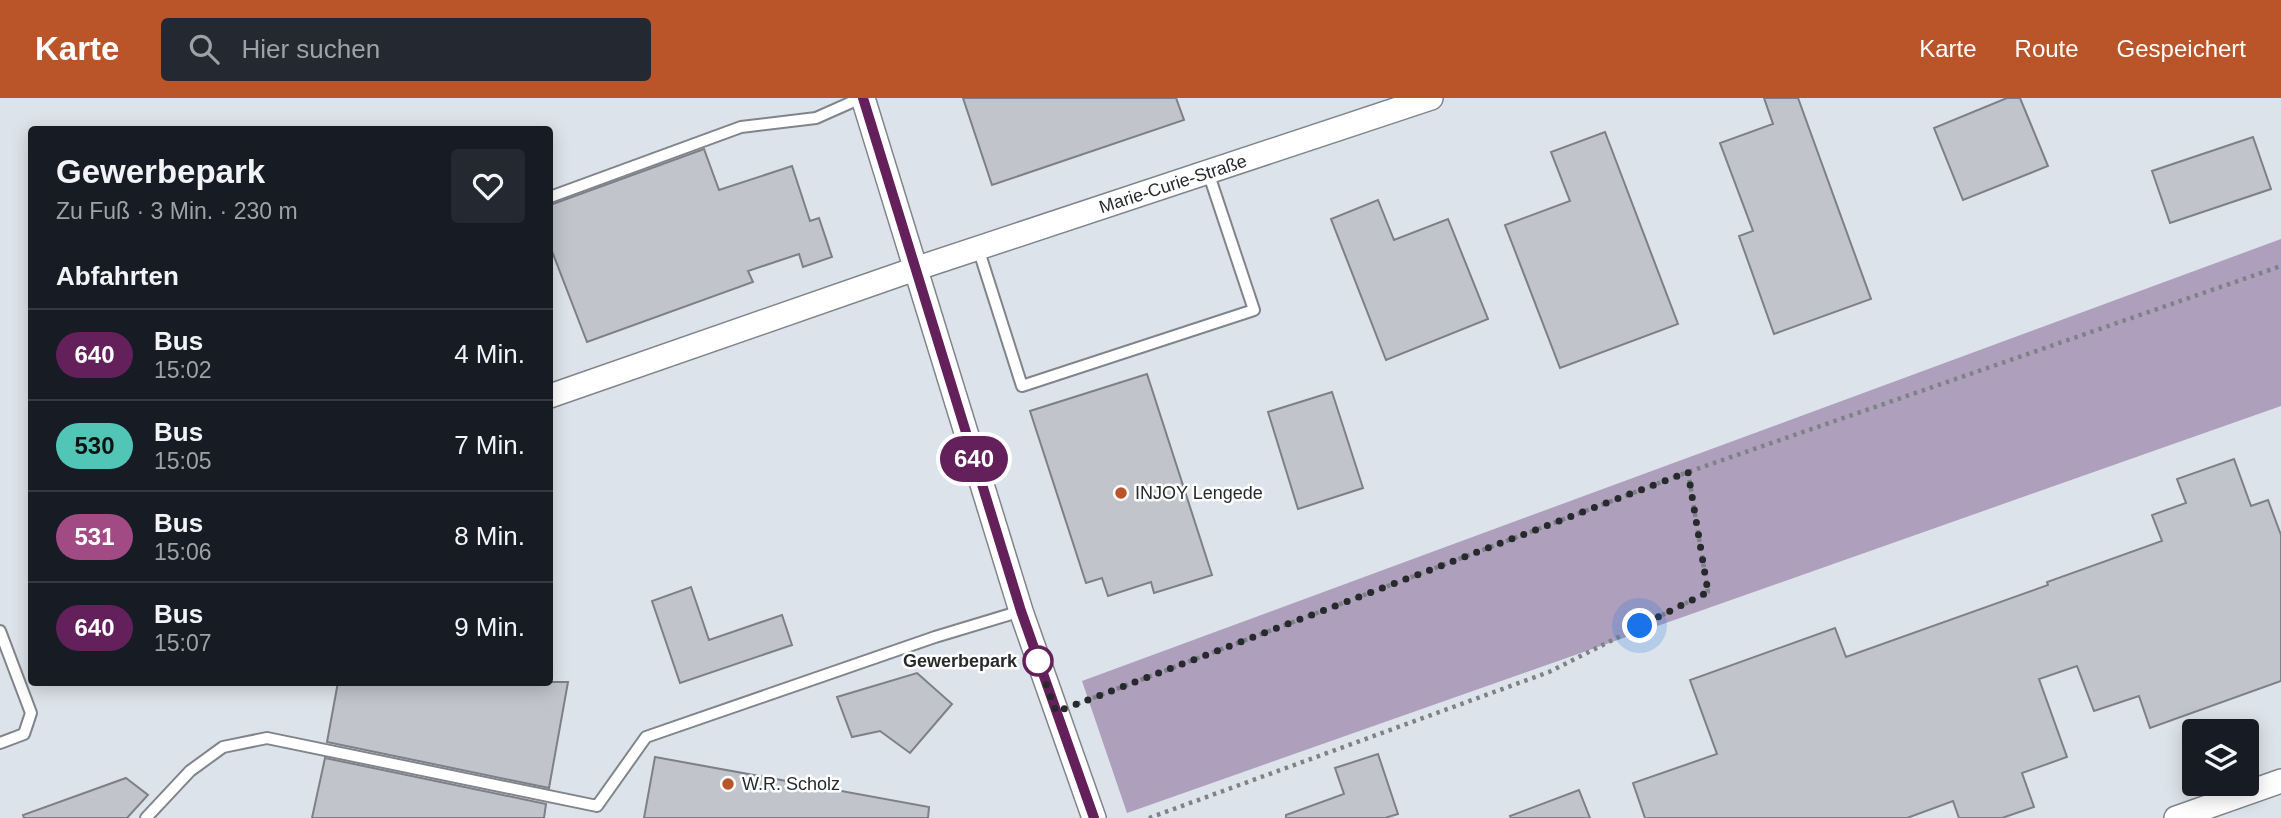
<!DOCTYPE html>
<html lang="de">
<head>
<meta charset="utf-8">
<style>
  body { margin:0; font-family:Arial,sans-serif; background:#242831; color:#f1f3f6; height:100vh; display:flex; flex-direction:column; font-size:26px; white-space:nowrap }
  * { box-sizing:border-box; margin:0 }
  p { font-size:23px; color:#9ea1a6 }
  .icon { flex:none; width:38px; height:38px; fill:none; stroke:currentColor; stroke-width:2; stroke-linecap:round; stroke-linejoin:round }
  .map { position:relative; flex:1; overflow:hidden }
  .panel { position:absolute; left:28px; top:28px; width:525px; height:560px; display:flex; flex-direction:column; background:#171b24; border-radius:7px; box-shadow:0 4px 18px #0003 }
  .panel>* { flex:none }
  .badge { padding:0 14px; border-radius:23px; font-size:24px; line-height:46px }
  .buttons { position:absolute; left:2182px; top:621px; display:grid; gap:14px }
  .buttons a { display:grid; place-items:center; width:77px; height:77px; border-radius:7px; background:#171b24; box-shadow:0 4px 18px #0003; font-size:35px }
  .you { position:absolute; width:35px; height:35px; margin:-18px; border:5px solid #fff; border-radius:50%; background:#1a73e8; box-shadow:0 0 0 10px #1a73e833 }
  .map>.badge { position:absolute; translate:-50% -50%; box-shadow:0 0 0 4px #fff }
  h2 { padding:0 28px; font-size:26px; line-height:63px }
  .round { display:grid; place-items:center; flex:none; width:74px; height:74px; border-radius:7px; background:#242831 }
  .headline { display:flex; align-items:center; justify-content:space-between; height:119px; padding:0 28px }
  h1 { font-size:33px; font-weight:700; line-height:52px }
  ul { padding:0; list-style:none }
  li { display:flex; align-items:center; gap:21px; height:91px; padding:0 28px; border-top:2px solid #363941 }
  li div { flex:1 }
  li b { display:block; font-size:26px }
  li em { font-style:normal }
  li .badge { min-width:77px; font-weight:700; text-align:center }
  header { display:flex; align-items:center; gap:42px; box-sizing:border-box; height:98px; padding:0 35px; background:#ba5429; color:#fff }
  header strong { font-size:33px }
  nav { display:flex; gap:38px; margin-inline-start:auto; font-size:24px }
  .search { width:490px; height:63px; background:#242831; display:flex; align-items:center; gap:18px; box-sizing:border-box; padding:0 24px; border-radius:7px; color:#9ea1a6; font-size:26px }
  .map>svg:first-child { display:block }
  .forest { fill:#ae9fbc }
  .building { fill:#c2c4cc; stroke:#7e7f87; stroke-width:2 }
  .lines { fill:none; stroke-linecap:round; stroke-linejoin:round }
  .service-casing { stroke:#7f858b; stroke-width:14 }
  .minor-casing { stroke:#7f858b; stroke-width:26 }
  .path { stroke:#7d8286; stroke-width:4.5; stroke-dasharray:3.5 5; stroke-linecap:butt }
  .service { stroke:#fff; stroke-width:10 }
  .minor { stroke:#fff; stroke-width:23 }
  .line-casing { stroke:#fff; stroke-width:16 }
  .line { stroke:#64205b; stroke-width:10 }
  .walk { stroke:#272a2c; stroke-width:7; stroke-dasharray:0 12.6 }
  .poi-dot { fill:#ba5429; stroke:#fff; stroke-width:2.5 }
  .stop-dot { fill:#fff; stroke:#64205b; stroke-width:3.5 }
  .labels { text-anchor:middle; stroke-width:5; stroke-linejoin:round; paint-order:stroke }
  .street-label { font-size:18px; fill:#272a2c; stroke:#fff }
  .poi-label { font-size:18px; fill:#272a2c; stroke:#fff; text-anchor:start }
  .stop-label { font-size:18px; font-weight:bold; fill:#272a2c; stroke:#fff; text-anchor:end }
</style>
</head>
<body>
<header>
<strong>Karte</strong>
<div class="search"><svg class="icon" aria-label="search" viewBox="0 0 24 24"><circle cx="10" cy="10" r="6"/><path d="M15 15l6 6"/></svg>Hier suchen</div>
<nav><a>Karte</a><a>Route</a><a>Gespeichert</a></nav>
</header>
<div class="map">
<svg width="2281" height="720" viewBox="0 0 2281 720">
  <rect width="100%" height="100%" fill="#dce3ea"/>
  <path class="forest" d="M2281,141V308L1127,715L1082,583Z"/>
  <path class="building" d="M963,0H1176L1184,22L992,87Z
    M1764,0H1798L1871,201L1774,236L1739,138L1753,133L1720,45L1773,26Z
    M2007,0H2020L2048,68L1963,102L1934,30Z
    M1605,34L1678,226L1560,270L1505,127L1570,103L1551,54Z
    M2253,39L2271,91L2170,125L2152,73Z
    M704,51L719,92L792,68L810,123L819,120L832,159L803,169L799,156L748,173L753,184L587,244L550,148V107Z
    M1378,102L1394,142L1448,121L1488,221L1386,262L1331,121Z
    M1147,276L1212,477L1154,495L1151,484L1108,498L1102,480L1086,485L1030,313Z
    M1332,294L1363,390L1298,411L1268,314Z
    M2234,361L2251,408L2268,402L2281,437V583L2150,630L2139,598L2094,613L2077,568L2039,581L2067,659L2022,675L2034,709L2002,720H1959L1953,703L1907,720H1645L1633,685L1717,656L1690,582L1835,530L1846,559L2048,487L2047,484L2162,443L2152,417L2186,405L2177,381Z
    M691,489L709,542L782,517L792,547L680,585L652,503Z
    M917,575L952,606L910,655L880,633L852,639L837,599Z
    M338,584H568L549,690L327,644Z
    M1378,656L1398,716L1385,720H1286V717L1344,696L1335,670Z
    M655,659L929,709L928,720H644Z
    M325,660L546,706L544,720H312Z
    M126,680L148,697L127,720H24L23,717Z
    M1579,692L1590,720H1511L1510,718Z"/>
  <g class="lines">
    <g class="service-casing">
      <path id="service" d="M550,99L741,29L816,20L861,0
        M978,150L1022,288L1254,212L1208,74
        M0,533L31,615L24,636L0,645
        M146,720L190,673L223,649L267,640L597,708L646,639L935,539L1021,513"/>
    </g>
    <g class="minor-casing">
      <path id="minor" d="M863,0L1021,513L1094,720
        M550,298L915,171L1431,0
        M2176,720L2281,683"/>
    </g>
    <path class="path" d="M1077,606L1688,374L2281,168
      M1149,720L1549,574L1708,494L1688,374"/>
    <use href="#service" class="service"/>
    <use href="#minor" class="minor"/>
  </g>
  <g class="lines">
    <g class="line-casing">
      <path id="line" d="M863,0L1021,513L1094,720"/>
    </g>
    <use href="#line" class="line"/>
    <path class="walk" d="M1038,563L1056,614L1688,374L1708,494L1640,528"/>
  </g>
  <g class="poi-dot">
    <circle cx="1121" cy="395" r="7"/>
    <circle cx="728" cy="686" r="7"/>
  </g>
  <circle class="stop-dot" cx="1038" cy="563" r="14"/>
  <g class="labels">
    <g class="street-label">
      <text transform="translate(1173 86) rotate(-18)" y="6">Marie-Curie-Straße</text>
    </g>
    <g class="poi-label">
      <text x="1135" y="401">INJOY Lengede</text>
      <text x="742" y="692">W.R. Scholz</text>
    </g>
    <g class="stop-label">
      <text x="1017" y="569">Gewerbepark</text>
    </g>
  </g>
</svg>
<div class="buttons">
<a><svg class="icon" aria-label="layers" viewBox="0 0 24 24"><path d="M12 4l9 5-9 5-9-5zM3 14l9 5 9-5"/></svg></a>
</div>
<div class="you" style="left:1640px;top:528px"></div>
<b class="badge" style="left:974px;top:361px;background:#64205b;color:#fff">640</b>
<section class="panel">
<div class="headline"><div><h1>Gewerbepark</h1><p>Zu Fuß · 3 Min. · 230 m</p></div><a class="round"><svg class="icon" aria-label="heart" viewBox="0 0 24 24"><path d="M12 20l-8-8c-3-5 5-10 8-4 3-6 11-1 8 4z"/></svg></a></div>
<h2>Abfahrten</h2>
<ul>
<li><span class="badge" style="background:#64205b;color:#fff">640</span><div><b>Bus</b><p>15:02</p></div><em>4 Min.</em></li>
<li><span class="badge" style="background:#52c6b6;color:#111">530</span><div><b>Bus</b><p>15:05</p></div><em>7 Min.</em></li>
<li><span class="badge" style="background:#a24a84;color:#fff">531</span><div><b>Bus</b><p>15:06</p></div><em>8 Min.</em></li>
<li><span class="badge" style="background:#64205b;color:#fff">640</span><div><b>Bus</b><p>15:07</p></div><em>9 Min.</em></li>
</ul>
</section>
</div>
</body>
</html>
